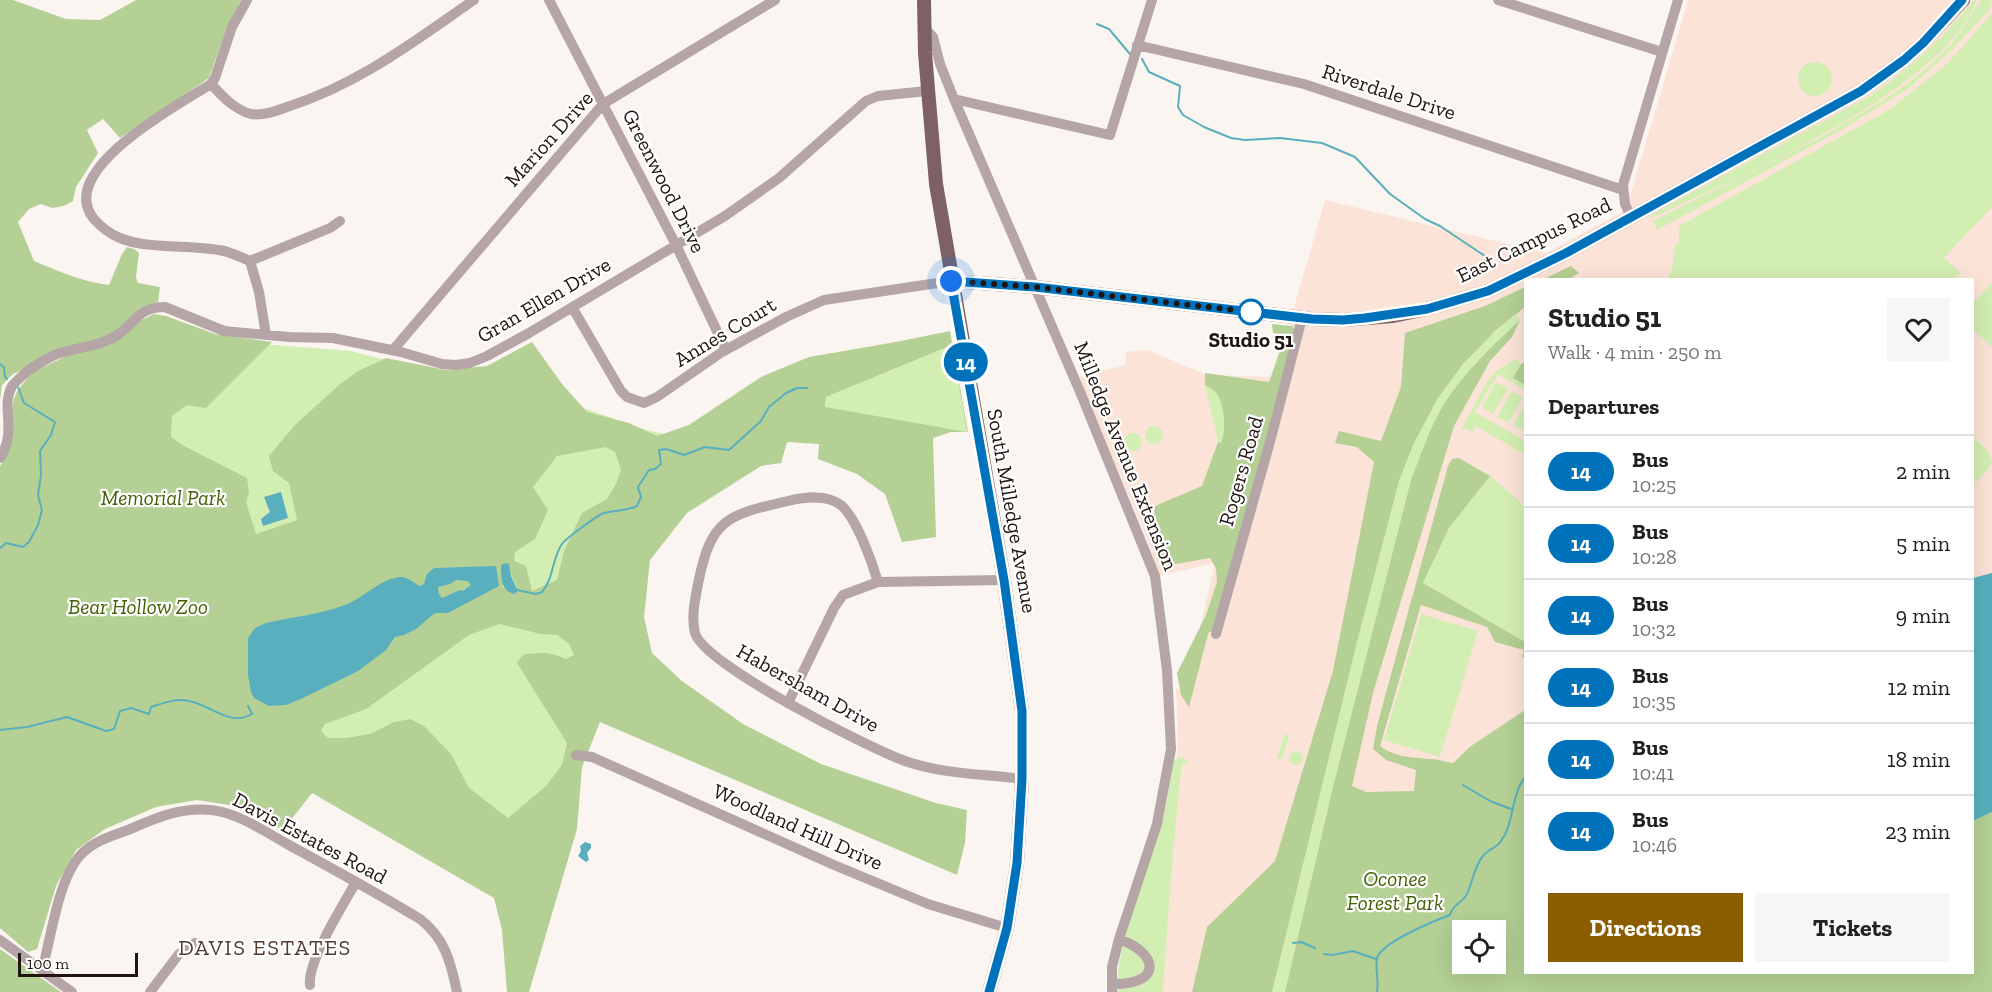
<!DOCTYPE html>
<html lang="en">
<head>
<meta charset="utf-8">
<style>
  body { margin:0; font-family:"Zilla Slab",serif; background:#f6f6f6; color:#202124; height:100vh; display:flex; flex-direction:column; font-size:22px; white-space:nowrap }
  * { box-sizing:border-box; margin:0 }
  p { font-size:20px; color:#757577 }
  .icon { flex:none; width:33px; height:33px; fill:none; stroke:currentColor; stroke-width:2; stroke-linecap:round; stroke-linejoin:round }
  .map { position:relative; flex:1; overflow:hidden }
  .details { position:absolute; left:1524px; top:278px; width:450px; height:696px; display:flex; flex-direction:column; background:#fff; border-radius:0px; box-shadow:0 6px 24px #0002 }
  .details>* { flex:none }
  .badge { padding:0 12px; border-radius:20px; font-size:21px; line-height:39px }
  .buttons { position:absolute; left:1452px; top:920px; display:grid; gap:12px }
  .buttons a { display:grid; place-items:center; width:54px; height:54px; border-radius:0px; background:#fff; box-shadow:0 6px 24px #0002; font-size:30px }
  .scale { position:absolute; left:18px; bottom:15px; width:120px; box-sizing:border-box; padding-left:6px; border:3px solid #201510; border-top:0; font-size:16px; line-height:21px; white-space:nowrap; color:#201510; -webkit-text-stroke:4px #fff; paint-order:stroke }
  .you { position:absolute; width:30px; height:30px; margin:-15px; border:4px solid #fff; border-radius:50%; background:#1a73e8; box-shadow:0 0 0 9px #1a73e833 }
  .map>.badge { position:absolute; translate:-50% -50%; box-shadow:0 0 0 3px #fff }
  h2 { padding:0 24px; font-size:22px; line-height:54px }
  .round { display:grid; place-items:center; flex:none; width:63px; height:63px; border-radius:0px; background:#f6f6f6 }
  .head { display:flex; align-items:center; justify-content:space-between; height:102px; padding:0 24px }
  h1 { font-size:28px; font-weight:700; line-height:45px }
  .cta { display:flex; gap:12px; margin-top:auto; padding:12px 24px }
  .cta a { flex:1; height:69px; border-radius:0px; background:#895d00; color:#fff; font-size:24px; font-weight:700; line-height:69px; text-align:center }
  .cta a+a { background:#f6f6f6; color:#202124 }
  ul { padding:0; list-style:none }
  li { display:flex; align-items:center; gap:18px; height:72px; padding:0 24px; border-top:2px solid #e0e0e0 }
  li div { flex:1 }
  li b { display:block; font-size:22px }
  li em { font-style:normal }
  li .badge { min-width:66px; font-weight:700; text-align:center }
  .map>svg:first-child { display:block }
  .built { fill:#fbe4d7; fill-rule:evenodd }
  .green { fill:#d3eeb3 }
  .forest { fill:#b4d094; fill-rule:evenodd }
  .water { fill:#59afbe; fill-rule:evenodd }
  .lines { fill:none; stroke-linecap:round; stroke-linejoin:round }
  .stream { stroke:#59afbe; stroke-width:2 }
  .minor { stroke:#b5a5a6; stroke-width:10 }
  .major { stroke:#7d6164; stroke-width:14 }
  .line-casing { stroke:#fff; stroke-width:14 }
  .line { stroke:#0072bc; stroke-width:9 }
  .walk { stroke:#201510; stroke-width:6; stroke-dasharray:0 10.8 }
  .stop-dot { fill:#fff; stroke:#0072bc; stroke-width:3 }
  .labels { text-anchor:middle; stroke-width:4.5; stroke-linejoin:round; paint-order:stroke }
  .street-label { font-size:21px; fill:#201510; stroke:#fff }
  .stop-label { font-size:21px; font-weight:bold; fill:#201510; stroke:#fff }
  .park-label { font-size:21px; font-style:italic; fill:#416004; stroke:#fff }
  .neighbourhood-label { font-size:22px; letter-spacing:1.5px; fill:#553c2e; stroke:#fff }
</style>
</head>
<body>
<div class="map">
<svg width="1992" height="992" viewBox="0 0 1992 992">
  <rect width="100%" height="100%" fill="#fbf5f1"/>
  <path class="built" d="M1688,0H1992V992H1163L1174,794L1178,743L1176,689H1186L1215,563L1159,576L1148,541L1079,377L1126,365V352L1148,350L1207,375L1274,377L1290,330L1294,307L1325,200L1546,253L1626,210ZM1526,279H1972V972H1526ZM1462,930H1496V963H1462Z"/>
  <path class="green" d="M1977,0C1942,92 1738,177 1650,219L1651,215L1870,96C1909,69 1944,38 1973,1Z
    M1981,0H1992L1990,9L1952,50L1909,88L1843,129L1657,230L1653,221L1827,134L1899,90L1927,68L1954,41Z
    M1992,13V207L1944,258L1962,274L1951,279H1667L1672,269L1675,245L1679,242V226L1889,110L1948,63Z
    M1798 79a17 17 0 1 1 34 0a17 17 0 1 1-34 0Z
    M1992,283V347L1973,330L1972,304Z
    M1516,315L1520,320L1474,365L1429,435L1411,480L1333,787L1285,992H1272L1356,646L1399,481L1414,443L1438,398L1463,364L1496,330Z
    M210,335L240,342L351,351L433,372L563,401L615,419L609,427L629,425L663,434L586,745L549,922L0,470L9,450L14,427Z
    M952,345L967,432L825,408L826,397Z
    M1516,359L1521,364L1513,378L1525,385V390L1498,374L1475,412L1525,441V455L1476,426L1473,432L1466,429L1461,430L1486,383L1495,372Z
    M1496,382L1508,389L1493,414L1482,407Z
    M1205,385C1209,387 1215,390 1217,394C1225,407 1227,430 1221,443L1218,442Z
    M1512,391L1523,398L1508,423L1497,416Z
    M1525,404L1526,430L1525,432L1513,425Z
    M1145 435a9 9 0 1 1 18 0a9 9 0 1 1-18 0Z
    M1124 442a9 9 0 1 1 18 0a9 9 0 1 1-18 0Z
    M1973,437C1981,444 1992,452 1992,464L1978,480L1973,483Z
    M1490,476L1516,498L1526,510L1525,642L1423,583L1449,528Z
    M1421,614L1478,631L1440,757L1384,740Z
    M1285,733L1289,737L1282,759L1277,758Z
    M1289 758a7 7 0 1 1 14 0a7 7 0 1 1-14 0Z
    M1183,757L1188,763L1182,764C1173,840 1168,916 1163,992H1116C1119,932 1146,877 1163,819C1168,800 1170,780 1173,761L1177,758Z"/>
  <path class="forest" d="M0,0H13L66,19L100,20L136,0H241L227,27L209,78L120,138L103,119L87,130L98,153L76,187L73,201L64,206L52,208L41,204L29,209L18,222L34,261C58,271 83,282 109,285L122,254L127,247L134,249L139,253L136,277L138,283L160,287L158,302L148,305L116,332L13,374L2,385L0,400Z
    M1571,266L1579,273L1569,279H1544Z
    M1525,287V307L1496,330L1463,364L1438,398L1414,443L1399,481L1356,646L1272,992H1192L1207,927L1275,861L1333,671L1374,462L1357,447L1335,443L1339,431L1381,441L1401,387L1405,333L1485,306Z
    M154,314L166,316L215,334L272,342L206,408L187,405L172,416L171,437L184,446L247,478L249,492L246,502L256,534L297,520L289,483L273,471L269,456L295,425L339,385L358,371L386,358L446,370L487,366L532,342L562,384L587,412L629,423L657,436L689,425L761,377L809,357L896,342L950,331L968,432H951L933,438L936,537L902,542L885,494L857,474L818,459L819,444L787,442L781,463L761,466L687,513L650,560L644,617L652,653L682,681L743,724L821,764L936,803L967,810L965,843L957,875L600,722L582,767L577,829L529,992H507L502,930L494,898L312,793L283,830L235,806L197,800L156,807L105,829L76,850L56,886L37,949L28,952L0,928V466C22,435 7,429 14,399C17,388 26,380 33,372ZM952,345L967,432L825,407L826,397ZM606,447L615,452L621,470L616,484L607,499L582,513L564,551L557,580L532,591L526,566L514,561L515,552L535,539L548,510L533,487L557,456ZM506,563L517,587L503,588L501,566ZM499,624L541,634L557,635L569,644L574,655L566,659C551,652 539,652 523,655L517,663L567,743L562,765L546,786L508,818L469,788L451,754L424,726L410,719L394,722L370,734L346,738H328L321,731L325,724L366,709L469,635Z
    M1520,320L1512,337L1490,361L1454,426L1373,693L1352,786L1366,792L1414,791L1416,770L1386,760L1373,749L1377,726L1448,466L1452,459L1459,458L1490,476L1449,528L1423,583L1525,642V658L1522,657L1524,650L1495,642L1487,627L1421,605L1380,746C1397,758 1410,757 1430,759C1438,759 1445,762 1453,763L1471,746L1525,710L1526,972H1972L1973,821L1992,812V992H1285L1333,787L1411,480C1422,452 1432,420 1450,395C1470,367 1495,343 1520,320ZM1462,930H1496V963H1462Z
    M1272,324L1292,326L1295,330L1214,631L1209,632L1207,638L1189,707L1181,695L1177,673L1206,615L1217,582L1216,568L1210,558L1164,566L1152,534L1155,506L1202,486L1218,442L1221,443C1226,431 1225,406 1217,394C1215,390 1208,387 1205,385V373L1269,382L1285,336L1273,333Z
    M1525,362V385L1513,378L1521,364Z
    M0,949L61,992H0Z"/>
  <path class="water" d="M281,492L288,518L263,526L261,519L270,512L264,497Z
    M506,563L509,564L511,576L518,591L514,594C501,591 501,578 501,565Z
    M496,566L499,586L448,613H435L416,629L404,635L395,637L386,650L358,671L303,698L286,705L269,706L254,698L251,692L248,675V638L255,628L266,623C291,617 318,615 342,606C364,599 376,581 399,577C408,576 412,582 420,586L424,584L427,574L434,568ZM456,580L468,581L471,585L463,591L460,590L442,598L439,594L438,587L450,584Z
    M1992,573V812L1973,821V578Z
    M585,842L591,844V848L587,853L589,860L586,862L578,856L581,851L580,846Z"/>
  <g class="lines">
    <path class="stream" d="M1097,24L1109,29L1130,54
      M1142,59L1149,72L1180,86L1178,107L1183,115L1204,127L1231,138L1245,140L1280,138L1322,143L1355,157L1390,194L1425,219L1440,226L1485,256
      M0,364L4,367L5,377L7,379
      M0,548L6,543L23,547L29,542L38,525L42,510L38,495L41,475L40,451L51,435L55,422L24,403L18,387
      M517,590L536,594L542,592C554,578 552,558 562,544C566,538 598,515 604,513C616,510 626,511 637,506L641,497L638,487L649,470L655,469L661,464L659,450L666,449L684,455L705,447L729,450L761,421L769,407L786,393L797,388H807
      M0,730L27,727L67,717L106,731L114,729L120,711L131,708L149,714L151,707C164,703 176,698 189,701C211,705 229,727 252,714L248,706
      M1463,785L1490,801L1511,809
      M1293,943L1301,942L1315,948
      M1324,954L1332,955L1353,951L1376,959
      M1377,992C1379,981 1375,968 1377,958C1382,942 1434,921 1450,915C1452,905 1462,903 1467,894C1473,881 1474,867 1483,856C1488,849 1497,848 1501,841C1515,822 1510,795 1526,776"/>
    <path class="minor" d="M247,0L232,27L215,78L211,84C179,104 54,171 94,219C101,227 110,234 120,238C149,250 192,244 224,251C233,253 242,258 250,261L259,292L266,335
      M549,0L676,245L726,350
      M1498,0L1662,52
      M924,27L933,37L940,64L954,99L1081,394L1155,576L1167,670L1171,749L1157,824L1119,939L1112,967V992
      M1137,45L1304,84L1623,190
      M211,84C222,96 235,110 251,114C263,116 276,111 287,107C359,84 413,42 474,0
      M954,99L1110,135L1152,0
      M1631,217L1625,204L1623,185L1678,0
      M250,261L330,228L340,221
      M572,307L621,391L627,397L644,403L657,397L722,352L786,317L824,300L951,281
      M393,350L603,104L775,0
      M0,458C18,429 0,409 12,386C17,380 23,375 29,370C38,364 47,358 57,354C78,347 100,347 119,334C136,321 140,307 165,307L224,331L289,337L333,338L401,352L442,364L456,365L470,363L487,356L529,333L725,216L779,178L866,101L878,96L927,91
      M878,582C872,562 857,519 841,505C826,494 805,497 788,501C726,515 711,519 698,584C695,600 691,617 695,633C704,665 869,748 905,761C942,774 983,774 1022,779
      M1216,634L1271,438L1302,318
      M788,703L834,608L843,595L878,582L1004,580
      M576,755L592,757L834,865L928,904L1007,928
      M0,940L72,992
      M42,970C51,938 57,889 75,862C87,843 109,837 128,830C156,818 180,807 211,810C239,813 265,832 289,845C333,869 377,893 420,919C445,938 451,963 457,992
      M1112,984C1162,985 1160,954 1119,939
      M310,985C307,962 343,905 356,882
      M150,992L179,954L195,943"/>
    <path class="major" d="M924,0L925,53L936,184L1004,580L1022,711V779L1017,863L1007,928L989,992
      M951,281L1035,287L1312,319L1343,320L1393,316L1427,309L1488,291L1566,253L1861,91L1904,60L1923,43L1963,0"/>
  </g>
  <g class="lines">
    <g class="line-casing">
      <path id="line" d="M989,992L1007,928L1017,863L1022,779V711L1004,580L951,281L1035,287L1312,319L1343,320L1365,318L1427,309L1488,291L1566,253L1861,91L1904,60L1923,43L1962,0"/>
    </g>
    <use href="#line" class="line"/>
    <path class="walk" d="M951,281L1035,287L1251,312"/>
  </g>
  <circle class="stop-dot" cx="1251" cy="312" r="12"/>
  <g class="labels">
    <g class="street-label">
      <text transform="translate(1389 92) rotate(18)" y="7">Riverdale Drive</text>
      <text transform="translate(549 139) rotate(-48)" y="7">Marion Drive</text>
      <text transform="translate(664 181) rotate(63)" y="7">Greenwood Drive</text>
      <text transform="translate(1534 240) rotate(-26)" y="7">East Campus Road</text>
      <text transform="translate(544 300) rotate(-30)" y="7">Gran Ellen Drive</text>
      <text transform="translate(725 332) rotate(-31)" y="7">Annes Court</text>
      <text transform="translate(1126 456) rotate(68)" y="7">Milledge Avenue Extension</text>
      <text transform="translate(1241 471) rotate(-74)" y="7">Rogers Road</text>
      <text transform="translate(1012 511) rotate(80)" y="7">South Milledge Avenue</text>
      <text transform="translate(808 688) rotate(29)" y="7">Habersham Drive</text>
      <text transform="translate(798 827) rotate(24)" y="7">Woodland Hill Drive</text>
      <text transform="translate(310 838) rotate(28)" y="7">Davis Estates Road</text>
    </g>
    <g class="stop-label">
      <text x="1251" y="347">Studio 51</text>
    </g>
    <g class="park-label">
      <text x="163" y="505">Memorial Park</text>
      <text x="138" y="614">Bear Hollow Zoo</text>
      <text x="1395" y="886">Oconee<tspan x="1395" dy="24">Forest Park</tspan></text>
    </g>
    <g class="neighbourhood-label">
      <text x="265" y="955">DAVIS ESTATES</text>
    </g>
  </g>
</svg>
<div class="buttons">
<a><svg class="icon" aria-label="locate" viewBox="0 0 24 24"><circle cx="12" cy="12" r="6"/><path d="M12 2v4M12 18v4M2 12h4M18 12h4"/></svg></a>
</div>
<div class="scale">100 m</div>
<div class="you" style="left:951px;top:281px"></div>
<b class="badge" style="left:966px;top:362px;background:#0072bc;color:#fff">14</b>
<section class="details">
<div class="head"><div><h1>Studio 51</h1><p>Walk · 4 min · 250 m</p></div><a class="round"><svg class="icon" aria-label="heart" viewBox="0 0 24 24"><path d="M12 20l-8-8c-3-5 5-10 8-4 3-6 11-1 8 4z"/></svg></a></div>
<h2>Departures</h2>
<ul>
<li><span class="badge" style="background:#0072bc;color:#fff">14</span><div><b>Bus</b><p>10:25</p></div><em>2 min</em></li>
<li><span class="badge" style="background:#0072bc;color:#fff">14</span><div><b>Bus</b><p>10:28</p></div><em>5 min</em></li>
<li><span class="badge" style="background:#0072bc;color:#fff">14</span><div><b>Bus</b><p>10:32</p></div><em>9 min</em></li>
<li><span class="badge" style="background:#0072bc;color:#fff">14</span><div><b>Bus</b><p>10:35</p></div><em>12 min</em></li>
<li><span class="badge" style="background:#0072bc;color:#fff">14</span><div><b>Bus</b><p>10:41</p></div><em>18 min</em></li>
<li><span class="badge" style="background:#0072bc;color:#fff">14</span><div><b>Bus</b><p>10:46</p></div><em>23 min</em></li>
</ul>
<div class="cta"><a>Directions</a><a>Tickets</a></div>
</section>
</div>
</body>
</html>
